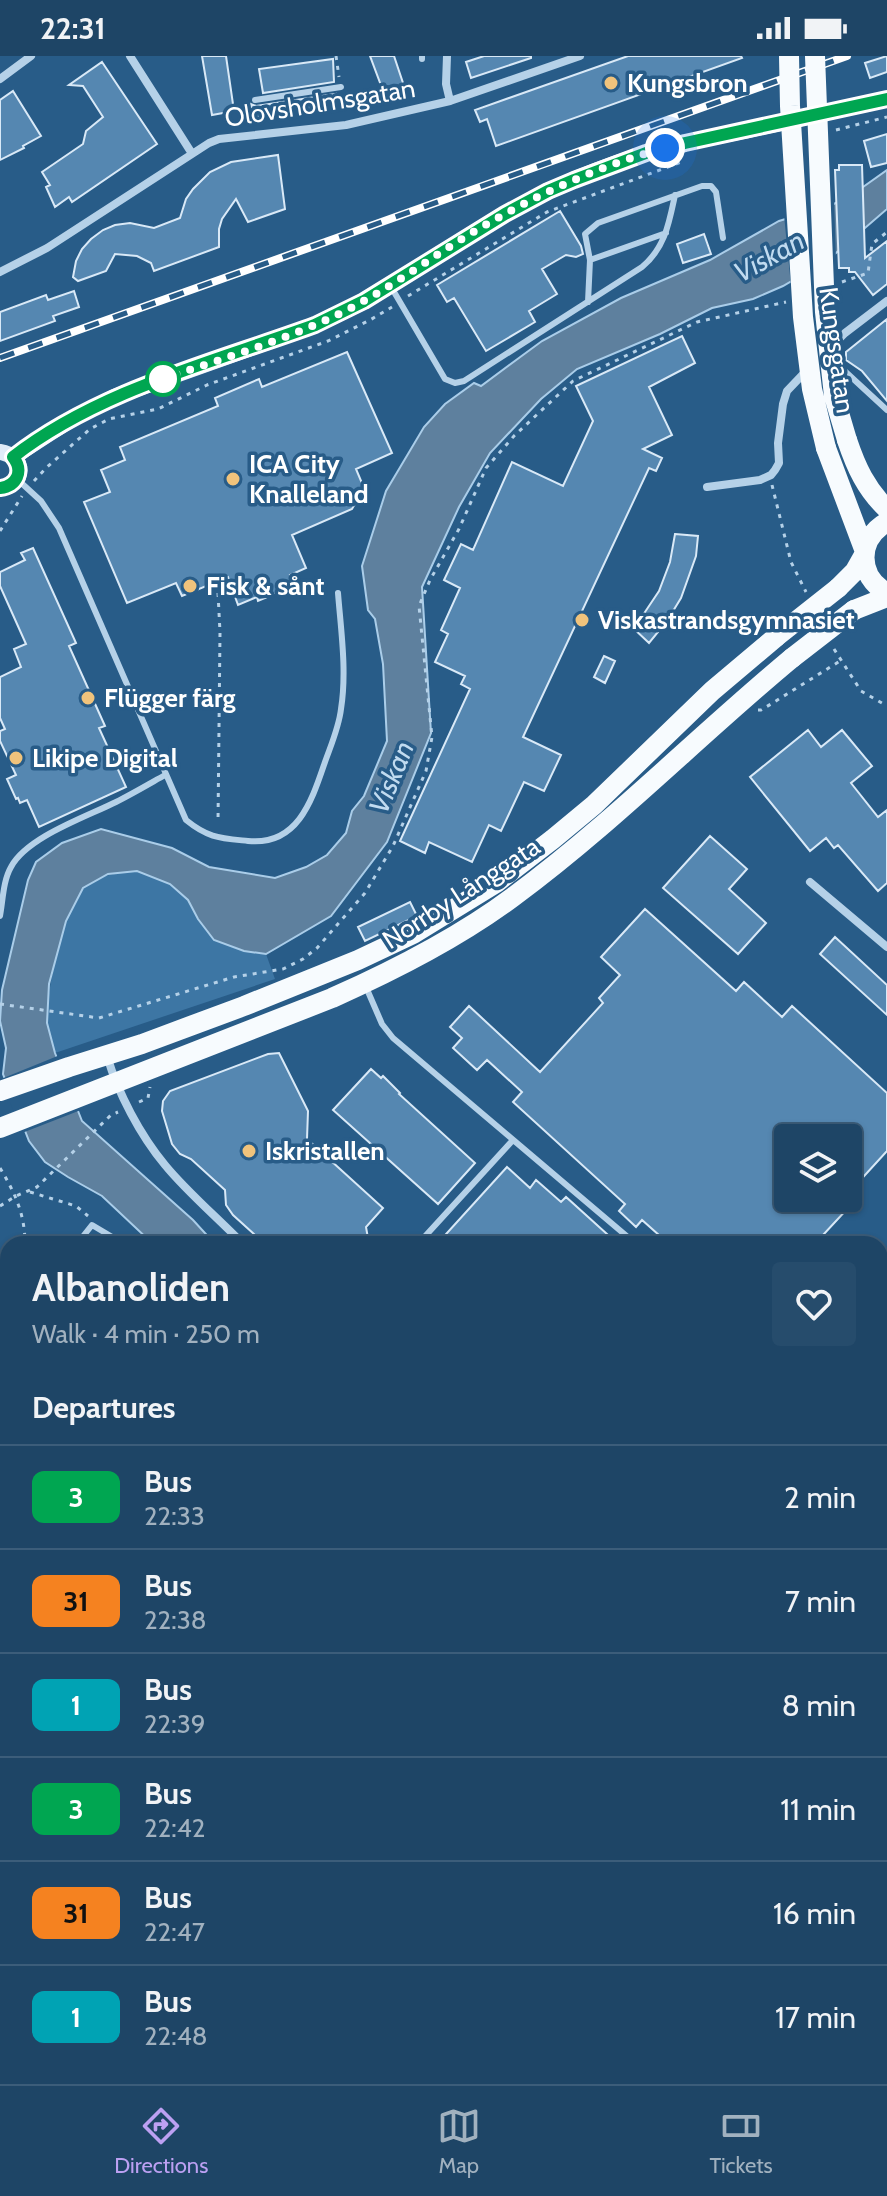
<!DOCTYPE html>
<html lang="en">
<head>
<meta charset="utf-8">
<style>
  body { margin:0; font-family:Cabin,sans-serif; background:#264c6c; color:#f1f3f6; height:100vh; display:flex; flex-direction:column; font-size:30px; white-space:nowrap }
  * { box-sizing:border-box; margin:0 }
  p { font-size:26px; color:#a1b1bf }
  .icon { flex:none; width:44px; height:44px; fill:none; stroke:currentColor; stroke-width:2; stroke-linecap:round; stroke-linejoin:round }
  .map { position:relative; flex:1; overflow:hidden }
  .panel { position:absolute; left:0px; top:1180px; width:888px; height:848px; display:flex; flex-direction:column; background:#1e4566; border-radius:24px 24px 0 0; box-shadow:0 2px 6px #0004,0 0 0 2px #3c5d7a }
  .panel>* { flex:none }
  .badge { padding:0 16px; border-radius:12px; font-size:28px; line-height:52px }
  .fabs { position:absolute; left:774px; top:1068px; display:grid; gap:16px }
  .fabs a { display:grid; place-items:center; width:88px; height:88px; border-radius:8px; background:#1e4566; box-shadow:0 2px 6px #0004,0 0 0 2px #3c5d7a; font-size:40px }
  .you { position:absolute; width:40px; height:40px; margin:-20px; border:6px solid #fff; border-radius:50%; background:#1a73e8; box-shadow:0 0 0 12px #1a73e833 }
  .map>.badge { position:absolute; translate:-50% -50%; box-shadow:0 0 0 4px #fff }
  h2 { padding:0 32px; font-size:30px; line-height:72px }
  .round { display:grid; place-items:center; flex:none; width:84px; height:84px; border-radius:8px; background:#264c6c }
  .overview { display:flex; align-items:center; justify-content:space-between; height:136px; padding:0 32px }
  h1 { font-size:38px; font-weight:700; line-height:60px }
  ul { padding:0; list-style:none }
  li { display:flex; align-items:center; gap:24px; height:104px; padding:0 32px; border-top:2px solid #3c5d7a }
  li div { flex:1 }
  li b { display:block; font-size:30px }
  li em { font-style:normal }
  li .badge { min-width:88px; font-weight:700; text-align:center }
  .status { display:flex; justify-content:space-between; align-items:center; height:56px; padding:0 40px; background:#1e4566; direction:ltr }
  .status svg { height:22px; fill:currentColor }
  .menu { display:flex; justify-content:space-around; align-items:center; height:112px; border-top:2px solid #3c5d7a; background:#1e4566; font-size:22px; color:#a1b1bf }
  .menu a { display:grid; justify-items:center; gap:4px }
  .menu .current { color:#bca0f2 }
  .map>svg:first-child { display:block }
  .green { fill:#3d76a4 }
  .water { fill:#5e809e; stroke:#aacde9; stroke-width:2 }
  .pier { fill:#285c88 }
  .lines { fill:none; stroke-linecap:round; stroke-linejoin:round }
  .river { stroke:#5e809e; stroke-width:28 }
  .building { fill:#5587b1; stroke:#d9e9f7; stroke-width:2; fill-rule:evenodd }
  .path { stroke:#b5d1e8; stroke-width:3; stroke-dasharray:4 6; stroke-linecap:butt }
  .lane { stroke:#b5d1e8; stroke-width:6 }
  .street { stroke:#b5d1e8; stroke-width:8 }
  .secondary { stroke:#dfecf8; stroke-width:16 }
  .primary { stroke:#f7fbfe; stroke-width:20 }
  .rail-casing { stroke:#fff; stroke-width:8 }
  .rail { stroke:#285c88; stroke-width:5; stroke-dasharray:15; stroke-linecap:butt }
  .primary-bridge { stroke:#f7fbfe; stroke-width:20 }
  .line-casing { stroke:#fff; stroke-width:18 }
  .line { stroke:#00a651; stroke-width:12 }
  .walk { stroke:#fff; stroke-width:8; stroke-dasharray:0 14.4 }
  .poi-dot { fill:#f0c37c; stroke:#285c88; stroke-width:3 }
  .stop-dot { fill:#fff; stroke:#00a651; stroke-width:4 }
  .labels { text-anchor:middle; stroke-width:7; stroke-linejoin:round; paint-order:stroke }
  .poi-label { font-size:26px; font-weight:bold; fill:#fff; stroke:#285c88; text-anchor:start }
  .street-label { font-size:26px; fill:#fff; stroke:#285c88 }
  .water-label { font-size:28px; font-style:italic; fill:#c1dbf0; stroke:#285c88 }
</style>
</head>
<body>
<div class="status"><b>22:31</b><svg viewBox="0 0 49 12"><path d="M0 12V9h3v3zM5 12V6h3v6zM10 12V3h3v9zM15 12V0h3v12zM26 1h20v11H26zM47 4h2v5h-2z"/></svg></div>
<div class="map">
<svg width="887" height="2028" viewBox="0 0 887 2028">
  <rect width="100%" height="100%" fill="#285c88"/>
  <path class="green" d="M137,815L170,828L188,844L198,863L244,895L266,898L275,923L55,997C53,988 48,977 47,967C45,941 65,847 84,831C99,818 119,817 137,815Z
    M693,2020H765L770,2028H701Z
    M777,2020H852L854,2028H783Z"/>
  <path class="water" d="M887,114V153L829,203L783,230L753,243L712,252L660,278L577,313L541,343L490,397L459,451L422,531L431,677L387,786L331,860L266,898L244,895L214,884L198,863L188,844L170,828L137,815L108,818L83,832L66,865L49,928L47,967L55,997L82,1065L193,1164L215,1188H153L102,1140L68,1121L45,1106L29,1085L3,1018L6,992L0,965L2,934L28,824L36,806L62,787L101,773L172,792L209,811L275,822L306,811L327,799L346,777L352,755L364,740L387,685L383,608L375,563L368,554L362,510L386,435L424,371L445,348L474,327L481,330L542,285L621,242L710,204L779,165L832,149L856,136Z"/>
  <path class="pier" d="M834,143L836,203L791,230L784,159Z
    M60,999L81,1054L22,1077L1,1023Z"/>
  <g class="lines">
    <path class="river" d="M785,2020L789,2028"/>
  </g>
  <path class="building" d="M202,0H226L234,55L212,59Z
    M370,0H394L405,33L385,40Z
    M484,0H531V2L471,22L466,6Z
    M628,0H741L742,2L496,90L487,63L480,66L475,54Z
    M887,0V16L870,22L865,7Z
    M333,3L334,26L263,37L259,13Z
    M102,6L157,88L72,146L69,141L55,151L46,131L50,129L42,116L83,88L86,75L103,61L83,30L69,29Z
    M13,35L41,80L23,90L24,92L0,104V44Z
    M336,38L337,51L253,62L251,48L256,50Z
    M887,78V107L871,111L864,85Z
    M278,99L285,153L248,166L236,143L222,163L219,173V191L154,215L151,207L137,200L115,198L106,215L78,225L73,221L76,205L82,193L91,183L103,174L115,169L130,167L154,172L180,162L186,143L193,133L210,116L231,106Z
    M839,109H862L865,202L887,185V228L873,239L855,216H849V212H839L835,114H839Z
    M560,155L581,190L583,198L576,201L566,199L542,213L557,238L529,255L535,266L486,295L454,242L447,246L437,229Z
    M704,178L711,198L683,207L677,188Z
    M74,235L79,251L53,260L55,265L0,285V256L46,239L48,244Z
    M887,263V345L862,315L846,304V296Z
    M682,280L695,307L649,331L672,379L643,393L662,402L656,415L649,412L523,681L561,699L544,735L524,726L501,775L489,769L472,806L429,786L425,797L400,785L470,633L461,628L465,620L435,606L448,578L441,574L460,532L444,524L461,488L473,494L512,406L563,430L593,365L576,330Z
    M347,296L392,397L356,413L364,432L352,453L292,479L306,512L290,519L294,530L258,545L257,541L238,549L228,521L182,540L176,527L127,547L84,446L110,436L101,414L125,404L120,391L218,350L215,342L259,323L262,331Z
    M675,478L698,480L696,500L681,542L667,565L649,587L632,571L643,559L659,535L670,506Z
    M33,492L76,587L69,590L105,670L99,672L126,731L39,771L27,744L20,747L18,742L16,743L7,723L16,719L0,685V675L5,673L0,662V621L21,611L14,593L26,588L0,530V516L25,504L21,497Z
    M604,600L615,605L605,627L594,621Z
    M808,674L821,691L842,674L872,710L851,727L878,761L887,754V827L878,835L838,789L834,792L826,782L810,795L750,721Z
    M710,780L747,813L729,833L766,867L738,898L663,832Z
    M410,846L417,860L365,885L358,871Z
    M645,853L736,935L744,926L782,961L792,950L887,1037V1095L855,1130L862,1137L823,1179L832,1188H669L642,1164L636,1171L619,1155L625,1148L513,1046L522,1036L487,1004L477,1014L453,992L462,982L450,971L469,950L540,1016L603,947L599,942L620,919L601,901ZM788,1082H848V1142H788Z
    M835,881L887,929V959L820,898Z
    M279,997L308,1055L307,1083L383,1152L366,1171L369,1188H265L233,1159L226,1149L225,1134L191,1103L180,1098L172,1088L162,1055L163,1045L170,1035L268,998Z
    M371,1013L381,1022L383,1020L400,1037L399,1038L475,1107L438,1148L333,1054Z
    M507,1111L530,1132L536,1124L561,1146L566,1141L618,1188H437Z"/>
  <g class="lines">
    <path class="path" d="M336,0L339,21
      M342,41L345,57
      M836,74L887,61
      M842,226L868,217L872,188L887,176
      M408,240L547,156L684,105
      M34,425L46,412L90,373L109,363L158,353L207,329L328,285L370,264L392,251
      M772,429L791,506L806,536
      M0,475L22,440
      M218,537L220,576L218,767
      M834,593L861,635L887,650
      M758,654H761L771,648L840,605
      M0,948L99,962L234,921L283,913L303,903L317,892L365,837L393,790L426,715L432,681L419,550L430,524L459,473L486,412L514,380L573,325L697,266L786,246
      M139,1046L148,1042L150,1031
      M0,1112C15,1137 25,1158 25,1188
      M30,1136L76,1150L88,1160
      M0,1150L16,1140L37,1131L111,1059L118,1056
      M880,1259L887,1254
      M0,1501L8,1495
      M880,1874H887
      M834,2020L836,2028"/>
    <path class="lane" d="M422,0V3
      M255,44L341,31
      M590,204L666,177
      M390,229L445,323L455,327L464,325L642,211C665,192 669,167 675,139
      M588,246L590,204L585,178L598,167L702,130H711L716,136L723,182
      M836,307L887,354
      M17,423L41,445L59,472L186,764C208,782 220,782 248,785C298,790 312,744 325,706C331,689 339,671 341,653C347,615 341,575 338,537
      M0,860C3,844 3,825 11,811C27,781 86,761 116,746C132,738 149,728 165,719
      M366,931L382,968L393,982L636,1188
      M77,1188L92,1169L124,1188
      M418,1188L513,1084
      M0,1209L8,1207
      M0,1538L8,1529
      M880,1711L887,1709
      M0,1752H8
      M880,1762L887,1768
      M0,1931L8,1932
      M161,2028L162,2020"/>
    <path class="street" d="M130,0L191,96
      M447,0L446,28L450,45
      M0,23L31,0
      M0,216L47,192L209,87L219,83L346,69L450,45L580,0
      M832,290L845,277L887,245
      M707,431L760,424L771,419L775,414L779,407L778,387L783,348L787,335L808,313
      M810,826L887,891
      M107,1000C118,1037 140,1079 165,1109C187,1136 219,1163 243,1188
      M880,1276L887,1272
      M0,1724H8
      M434,2028L435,2020"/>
    <path class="secondary" d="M0,396C26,400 26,429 0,432
      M13,401L70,364L114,341L315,269C397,233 466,175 547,136C587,116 641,97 685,87C710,81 736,77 762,71C804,62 845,52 887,43
      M0,1218L8,1246
      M0,1275L2,1300L0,1338
      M1,1434L8,1387
      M0,1477L8,1464"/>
    <path class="primary" d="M847,384C856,411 866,433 887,453
      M826,392L864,493
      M887,466C857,483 857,520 887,537
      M838,532L855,515L864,499
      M854,554L887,541
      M0,1035L69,1011L142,988L244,950L358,904L413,878L496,827L553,783L594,749L712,635L776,581
      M0,1072L332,942C395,914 458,882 513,841C612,768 698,680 792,602"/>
    <g class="rail-casing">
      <path id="rail" d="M0,302L847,0"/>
    </g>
    <use href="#rail" class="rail"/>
    <path class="primary-bridge" d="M789,0L790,50L803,261L812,333L826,392
      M815,0L825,256L834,340L847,384
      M776,581L838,532
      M792,602L854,554"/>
  </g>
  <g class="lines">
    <g class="line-casing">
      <path id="line" d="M0,432C17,430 24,415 13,401C99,334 214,306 315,269L364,245L505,158L548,135L574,124L646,97L685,87L887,43"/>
    </g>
    <use href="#line" class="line"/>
    <path class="walk" d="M163,323C229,300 301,280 362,246C398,226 431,202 465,181C528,143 594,111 665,92"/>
  </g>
  <g class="poi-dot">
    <circle cx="611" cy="27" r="8"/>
    <circle cx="233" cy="423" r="8"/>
    <circle cx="190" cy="530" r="8"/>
    <circle cx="582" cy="564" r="8"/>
    <circle cx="88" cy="642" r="8"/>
    <circle cx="16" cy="702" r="8"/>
    <circle cx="249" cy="1095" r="8"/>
  </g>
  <circle class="stop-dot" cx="163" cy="323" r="16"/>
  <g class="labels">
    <g class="poi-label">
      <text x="627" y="36">Kungsbron</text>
      <text x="249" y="417">ICA City<tspan x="249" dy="30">Knalleland</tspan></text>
      <text x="206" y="539">Fisk &amp; sånt</text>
      <text x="598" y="573">Viskastrandsgymnasiet</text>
      <text x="104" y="651">Flügger färg</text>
      <text x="32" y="711">Likipe Digital</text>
      <text x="265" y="1104">Iskristallen</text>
    </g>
    <g class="street-label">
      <text transform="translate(320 47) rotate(-9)" y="9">Olovsholmsgatan</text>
      <text transform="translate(837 294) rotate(82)" y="9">Kungsgatan</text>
      <text transform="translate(461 837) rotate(-33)" y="9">Norrby Långgata</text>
    </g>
    <g class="water-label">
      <text transform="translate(769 200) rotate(-29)" y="10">Viskan</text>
      <text transform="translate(391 721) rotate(-68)" y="10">Viskan</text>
    </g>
  </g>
</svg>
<div class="fabs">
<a><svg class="icon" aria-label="layers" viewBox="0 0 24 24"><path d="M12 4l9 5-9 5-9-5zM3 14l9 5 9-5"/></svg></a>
</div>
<div class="you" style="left:665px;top:92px"></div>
<section class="panel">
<div class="overview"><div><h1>Albanoliden</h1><p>Walk · 4 min · 250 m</p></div><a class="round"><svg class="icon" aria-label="heart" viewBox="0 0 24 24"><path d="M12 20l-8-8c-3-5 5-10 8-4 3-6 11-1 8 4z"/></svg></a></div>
<h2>Departures</h2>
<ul>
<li><span class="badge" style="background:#00a651;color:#fff">3</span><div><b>Bus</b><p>22:33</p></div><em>2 min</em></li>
<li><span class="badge" style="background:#f58220;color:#111">31</span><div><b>Bus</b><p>22:38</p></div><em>7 min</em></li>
<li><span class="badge" style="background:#00a3b4;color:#fff">1</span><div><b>Bus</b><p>22:39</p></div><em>8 min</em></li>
<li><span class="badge" style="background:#00a651;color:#fff">3</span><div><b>Bus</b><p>22:42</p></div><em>11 min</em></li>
<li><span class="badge" style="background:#f58220;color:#111">31</span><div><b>Bus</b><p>22:47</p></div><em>16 min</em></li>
<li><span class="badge" style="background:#00a3b4;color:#fff">1</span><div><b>Bus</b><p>22:48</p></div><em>17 min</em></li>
</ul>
</section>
</div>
<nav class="menu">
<a class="current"><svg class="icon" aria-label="directions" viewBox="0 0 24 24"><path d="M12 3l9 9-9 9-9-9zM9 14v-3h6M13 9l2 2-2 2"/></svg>Directions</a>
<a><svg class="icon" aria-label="map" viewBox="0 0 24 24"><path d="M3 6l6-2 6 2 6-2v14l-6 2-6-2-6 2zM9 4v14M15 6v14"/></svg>Map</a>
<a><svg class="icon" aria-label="tickets" viewBox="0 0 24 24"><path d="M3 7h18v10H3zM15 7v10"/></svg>Tickets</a>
</nav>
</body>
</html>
